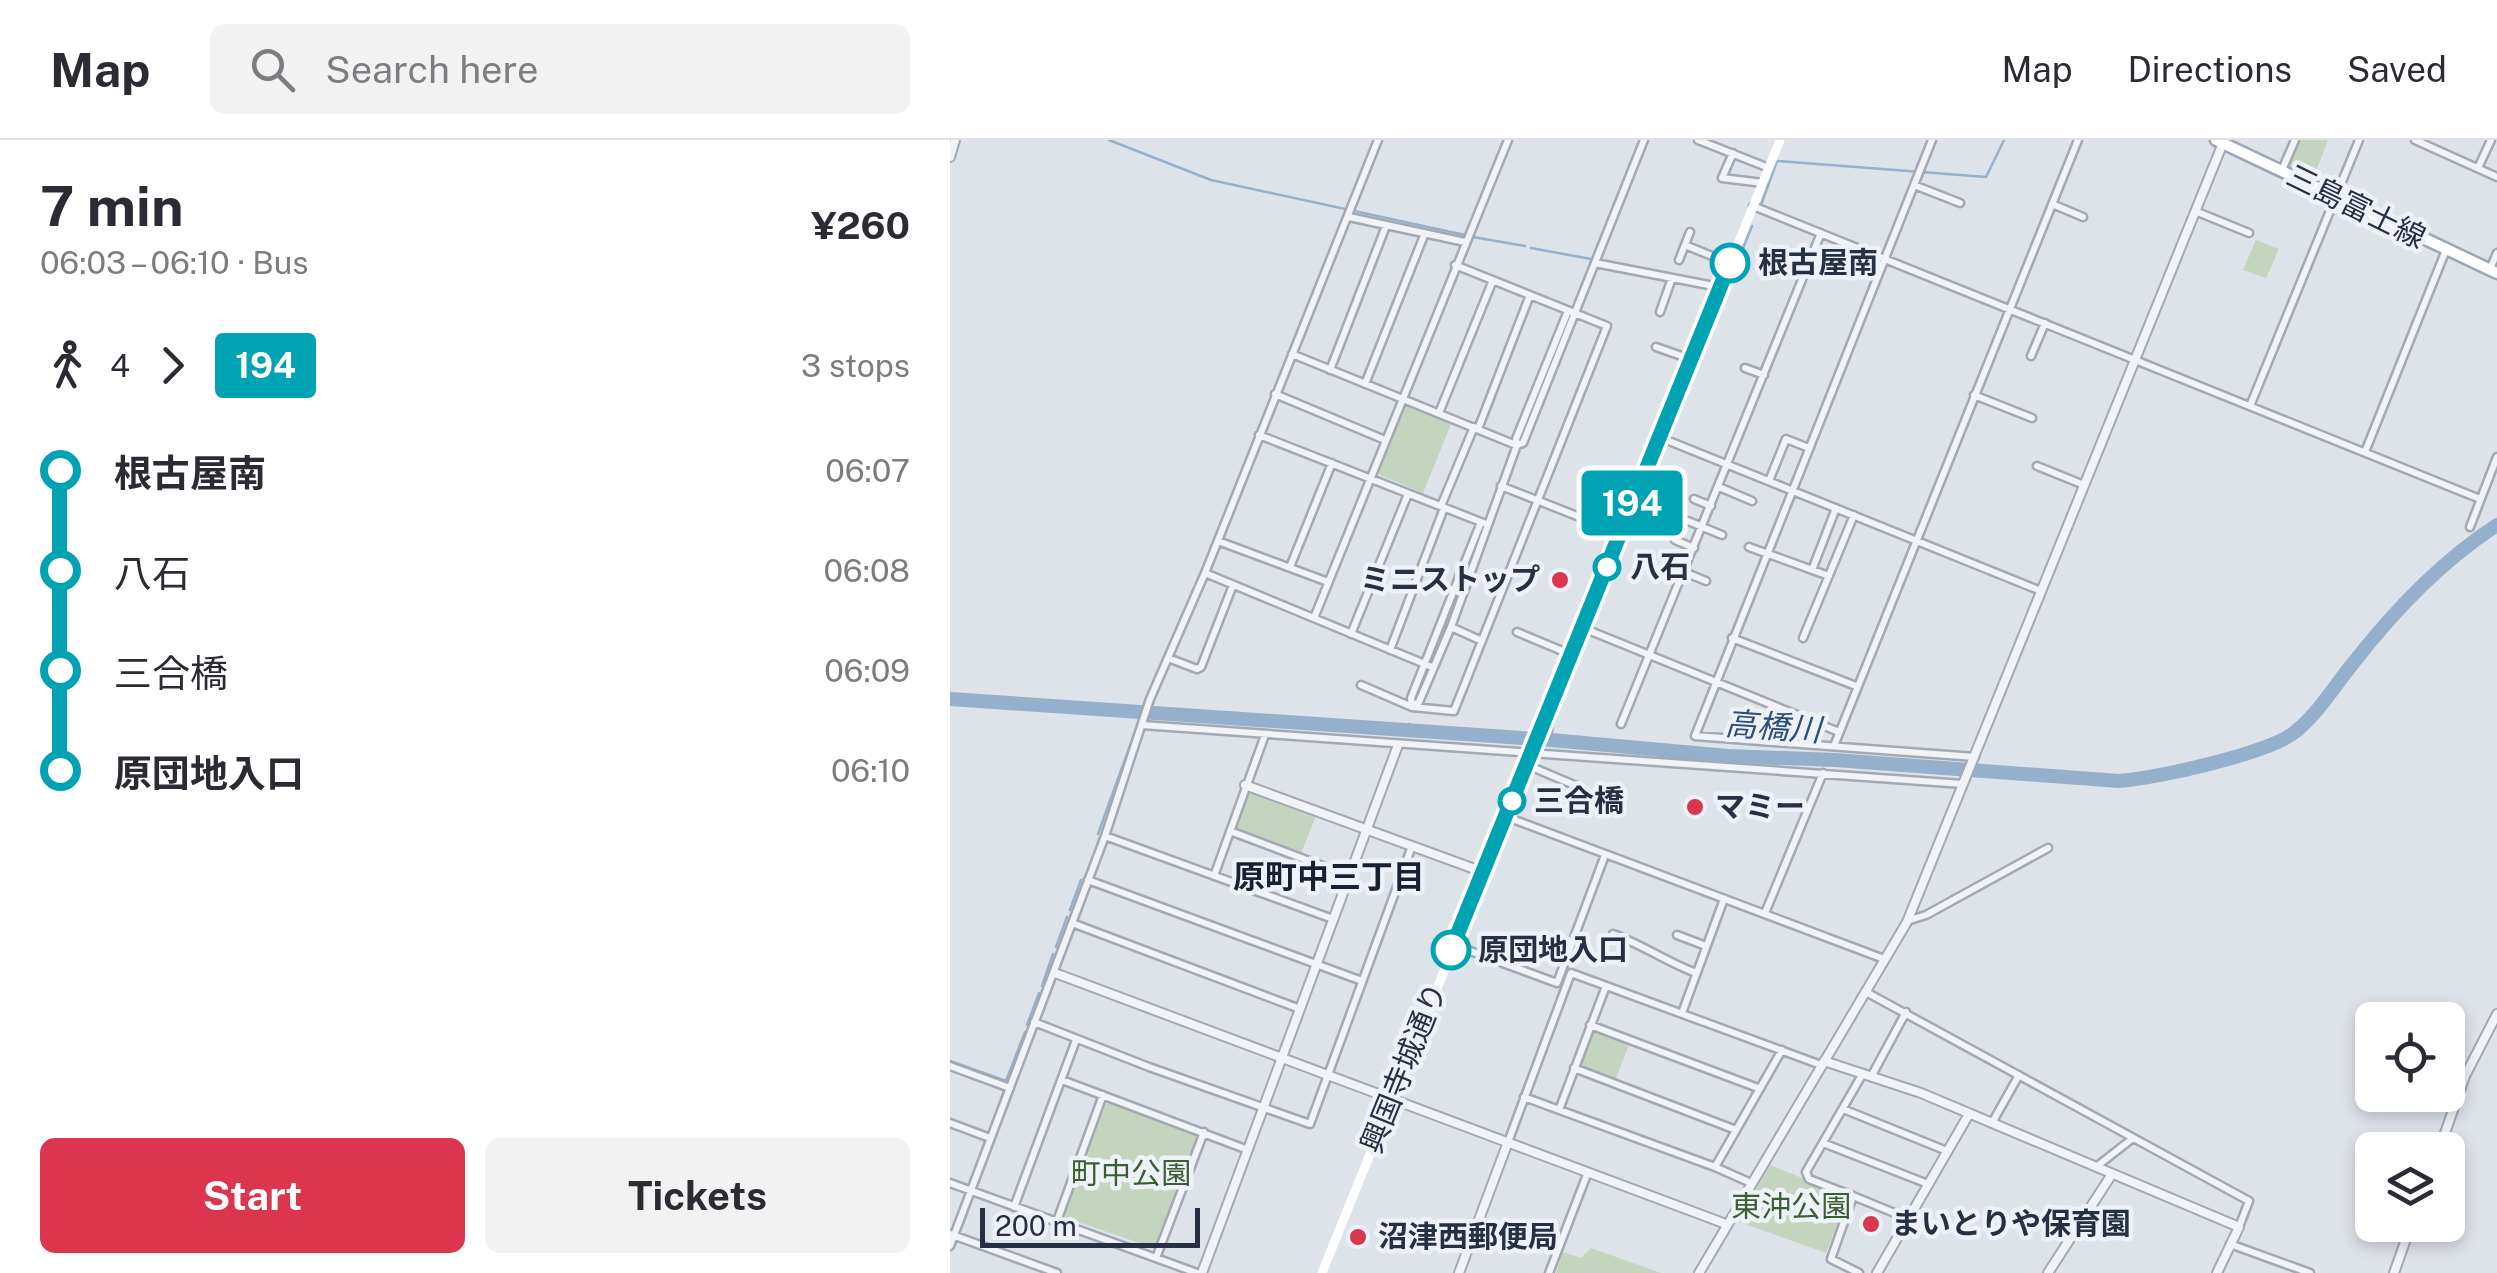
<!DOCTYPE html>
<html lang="en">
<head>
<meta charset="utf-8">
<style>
  body { margin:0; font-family:"Public Sans","Noto Sans JP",sans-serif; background:#f2f2f3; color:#2b2b33; height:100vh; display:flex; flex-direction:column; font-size:38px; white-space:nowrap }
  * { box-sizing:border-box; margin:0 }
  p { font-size:32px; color:#7c7c81 }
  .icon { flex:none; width:55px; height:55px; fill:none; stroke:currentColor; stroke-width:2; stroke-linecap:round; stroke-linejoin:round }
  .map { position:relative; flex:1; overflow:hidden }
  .panel { display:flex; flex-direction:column; background:#fff; width:950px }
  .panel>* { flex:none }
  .badge { padding:0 20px; border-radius:8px; font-size:35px; line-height:65px }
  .buttons { position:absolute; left:1405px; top:862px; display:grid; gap:20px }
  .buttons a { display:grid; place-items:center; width:110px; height:110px; border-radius:15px; background:#fff; box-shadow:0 5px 15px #0003; font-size:50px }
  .scale { position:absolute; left:30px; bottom:25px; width:220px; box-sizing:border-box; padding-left:10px; border:5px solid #263042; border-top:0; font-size:28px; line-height:35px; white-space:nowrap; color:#263042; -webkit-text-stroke:8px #eef1f7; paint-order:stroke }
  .map>.badge { position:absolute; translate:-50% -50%; box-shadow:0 0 0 5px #fff }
  .legs { display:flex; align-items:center; gap:15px; height:110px; padding:0 40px; font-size:32px }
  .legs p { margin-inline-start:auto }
  .headline { display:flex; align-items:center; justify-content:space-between; height:170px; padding:0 40px }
  h1 { font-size:55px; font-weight:700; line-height:75px }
  .primary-button { display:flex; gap:20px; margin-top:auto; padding:20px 40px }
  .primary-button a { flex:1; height:115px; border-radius:15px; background:#db364d; color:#fff; font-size:40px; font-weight:700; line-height:115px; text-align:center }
  .primary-button a+a { background:#f2f2f3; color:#2b2b33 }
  ul { padding:0 40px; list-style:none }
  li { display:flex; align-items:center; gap:35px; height:100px; font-size:38px }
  li i { display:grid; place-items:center; width:15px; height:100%; margin:0 12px; background:currentColor }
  li i::after { content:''; width:25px; height:25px; margin:-12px; border:8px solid; border-radius:50%; background:#fff }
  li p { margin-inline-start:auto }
  li:first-child i { background:linear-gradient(#0000 50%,currentColor 0) }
  li:last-child i { background:linear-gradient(currentColor 50%,#0000 0) }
  header { display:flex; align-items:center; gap:60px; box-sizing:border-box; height:140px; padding:0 50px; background:#fff; border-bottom:2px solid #e1e1e2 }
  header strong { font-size:48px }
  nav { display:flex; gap:55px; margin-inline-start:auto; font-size:35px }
  .search { width:700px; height:90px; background:#f2f2f3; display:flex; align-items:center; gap:25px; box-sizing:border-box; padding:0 35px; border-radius:15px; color:#7c7c81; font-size:38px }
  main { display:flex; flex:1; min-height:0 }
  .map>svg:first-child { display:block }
  .green { fill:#c4d4be }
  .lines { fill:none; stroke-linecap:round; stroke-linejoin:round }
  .stream { stroke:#95b0cd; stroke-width:2.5 }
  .river { stroke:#95b0cd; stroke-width:14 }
  .minor-casing { stroke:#a3a9b4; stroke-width:11 }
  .tertiary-casing { stroke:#a3a9b4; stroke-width:12 }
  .primary-casing { stroke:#9ca6b6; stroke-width:15 }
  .minor { stroke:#f1f3f7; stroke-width:6 }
  .tertiary { stroke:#f1f3f7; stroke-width:8 }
  .secondary { stroke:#fff; stroke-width:9 }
  .primary { stroke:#fff; stroke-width:10 }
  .line-1-casing { stroke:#fff; stroke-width:22 }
  .line-1 { stroke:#00a3b4; stroke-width:15 }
  .stop-1-dot { fill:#fff; stroke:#00a3b4; stroke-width:5 }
  .poi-dot { fill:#db364d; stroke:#eef1f7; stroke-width:4 }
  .labels { text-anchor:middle; stroke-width:9; stroke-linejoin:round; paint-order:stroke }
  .street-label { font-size:30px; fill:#263042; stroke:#eef1f7 }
  .stop-label { font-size:30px; font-weight:bold; fill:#263042; stroke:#eef1f7; text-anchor:start }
  .poi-label { font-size:30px; font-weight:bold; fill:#263042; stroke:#eef1f7; text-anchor:start }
  .park-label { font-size:30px; fill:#3a5f32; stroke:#eef1f7 }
  .water-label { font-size:32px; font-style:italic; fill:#2c4e79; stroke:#eef1f7 }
  .neighbourhood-label { font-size:32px; font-weight:bold; fill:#182132; stroke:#eef1f7 }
</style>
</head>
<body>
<header>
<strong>Map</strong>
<div class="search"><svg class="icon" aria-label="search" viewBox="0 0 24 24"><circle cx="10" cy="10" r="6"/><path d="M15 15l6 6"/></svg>Search here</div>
<nav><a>Map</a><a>Directions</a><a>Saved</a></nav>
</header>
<main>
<section class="panel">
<div class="headline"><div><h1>7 min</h1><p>06:03 – 06:10 · Bus</p></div><b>¥260</b></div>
<div class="legs"><svg class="icon" aria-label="walk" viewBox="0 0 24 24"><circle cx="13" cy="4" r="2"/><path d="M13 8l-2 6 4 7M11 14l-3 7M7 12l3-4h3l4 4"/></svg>4<svg class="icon" aria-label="forward" viewBox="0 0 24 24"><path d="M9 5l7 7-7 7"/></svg><b class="badge" style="background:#00a3b4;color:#fff">194</b><p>3 stops</p></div>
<ul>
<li><i style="color:#00a3b4"></i><b>根古屋南</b><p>06:07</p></li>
<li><i style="color:#00a3b4"></i><span>八石</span><p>06:08</p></li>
<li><i style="color:#00a3b4"></i><span>三合橋</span><p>06:09</p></li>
<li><i style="color:#00a3b4"></i><b>原団地入口</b><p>06:10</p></li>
</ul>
<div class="primary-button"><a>Start</a><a>Tickets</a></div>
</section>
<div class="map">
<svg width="1547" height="1133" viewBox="0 0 1547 1133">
  <rect width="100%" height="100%" fill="#dee2e9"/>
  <path class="green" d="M1348,0H1378L1362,41L1336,29Z
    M1306,100L1329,109L1316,138L1293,130Z
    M457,264L502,282L473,353L430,335L428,329L453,267Z
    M299,650L366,676L351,713L284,688Z
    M644,891L679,904L665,941L629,928L628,922L638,894Z
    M160,963L245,992L247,997L204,1108L116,1078L115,1071L156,964Z
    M820,1025L898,1057L876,1113L787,1081Z
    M641,1108L711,1133H606L613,1112L631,1118Z"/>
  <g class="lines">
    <path class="stream" d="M159,0L261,40L515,95
      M811,65L827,21L1036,37L1054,0
      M523,97L575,106
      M581,108L641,119
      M718,294L802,86
      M571,299L690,0
      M465,561L523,416
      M459,593V584
      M601,600L603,585L623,529L714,304
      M148,694L186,589
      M120,770L131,740
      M106,807L117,777
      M92,846L103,814
      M77,885L89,853
      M0,921L56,941L75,892"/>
    <path class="river" d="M0,559L601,600L778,616L885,620L1169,641C1204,639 1320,613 1345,592C1369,573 1385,545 1404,522C1444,471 1493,420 1547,385"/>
    <g class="minor-casing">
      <path id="minor" d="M748,0L819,28
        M982,0L745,596L1025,617
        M1465,0L1547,37
        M783,13L772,38L813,43
        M1528,28L1541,0
        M1332,30L1345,0
        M964,45L1010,63
        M1102,64L1133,77
        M803,66L1530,359
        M1245,71L1299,93
        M399,77L515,102
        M735,105L779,123
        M729,120L740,92
        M645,123L769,147
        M1540,129L1547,113
        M710,172L722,138
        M706,207L740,219
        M342,214L566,305
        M1081,216L1095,183
        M795,228L814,235
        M380,230L436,86
        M415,244L475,93
        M325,254L435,300
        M1024,255L1082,278
        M1300,266L1409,0
        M489,273L543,140
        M528,289L580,155
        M309,295L536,384
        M709,297L1091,451
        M567,305L573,303L694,0
        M1415,312L1496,110
        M1087,326L1134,345
        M819,341L836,299L859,308
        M551,346L670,393
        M769,347L802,361
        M744,359L761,366
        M491,366L524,287
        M738,381L772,395
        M1520,387L1547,317
        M725,400L744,408
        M268,401L378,442
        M799,407L879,436
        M340,427L382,323
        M862,430L886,368
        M734,432L756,441
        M255,433L482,527
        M364,478L558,0
        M501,487L532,501
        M633,488L889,592
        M567,492L622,515
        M401,494L458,354
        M782,498L906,546
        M853,498L904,375
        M440,510L494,368
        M218,518L247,529L251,527L283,445
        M411,545L462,567L504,571L657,186L505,125
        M463,566L469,562L501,487L567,305L566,299L618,171
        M462,567L461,558L531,382
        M671,584L871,93
        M192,585C466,607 740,622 1013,644
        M884,606L1128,0
        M577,625L629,647
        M557,677L934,819
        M280,691L399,736
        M155,696L383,779
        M264,736L315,595
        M138,740L412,841
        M815,773L873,633
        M957,781L976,775L1098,708
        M122,783L350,869
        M663,794C693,805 717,822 746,833
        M727,795L756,806
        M504,805L607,843L655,715
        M916,852L1299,1061L1289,1087
        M732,873L774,759
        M84,882L199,927L360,984L462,706
        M640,885L808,948
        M0,926L60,948
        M624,928L786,990
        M921,937L956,872
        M112,940L298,1010
        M574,957L765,1027L832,910
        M893,969L997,1011
        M609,970L656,846
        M0,983L40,998
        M1042,983L1069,935
        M558,1002L621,833L871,925
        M873,1003L978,1044
        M765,1027L801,1043
        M1146,1027L1183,998
        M0,1043L247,1133
        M903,1056L959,1079
        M64,1067L126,900
        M107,1081L153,955
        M0,1094L107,1133
        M1280,1104L1360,1133
        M0,1106L155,696L200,559L255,433L428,0
        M206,1118L254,992
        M599,1133L638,1032
        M909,1133L881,1119L903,1056L859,1039L856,1032L912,935"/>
    </g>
    <g class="tertiary-casing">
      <path id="tertiary" d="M0,17L5,0
        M295,645L533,732
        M105,833L776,1084
        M874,921L971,953L1289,1087L1267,1133
        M1489,1010L1515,936L1547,874
        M252,1133L448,605
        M509,1133L558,1002
        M749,1133L957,782L1273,3
        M927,1133L1019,974
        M1098,1133L1162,1034
        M1444,1133L1461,1085"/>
    </g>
    <g class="primary-casing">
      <path id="primary" d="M1266,0L1547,133"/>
    </g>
    <use href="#minor" class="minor"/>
    <use href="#tertiary" class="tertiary"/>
    <path class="secondary" d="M372,1133L830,0"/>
    <use href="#primary" class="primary"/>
  </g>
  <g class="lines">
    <g class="line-1-casing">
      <path id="line-1" d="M501,810L780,123"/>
    </g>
    <use href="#line-1" class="line-1"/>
  </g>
  <g class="stop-1-dot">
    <circle cx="780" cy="123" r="18"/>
    <circle cx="657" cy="427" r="12"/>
    <circle cx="562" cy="661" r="12"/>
    <circle cx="501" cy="810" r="18"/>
  </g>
  <g class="poi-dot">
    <circle cx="610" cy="440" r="10"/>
    <circle cx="745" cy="667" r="10"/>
    <circle cx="921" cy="1084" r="10"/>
    <circle cx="408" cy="1097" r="10"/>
  </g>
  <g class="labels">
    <g class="street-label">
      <text transform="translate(1406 67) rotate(26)" y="10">三島富士線</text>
      <text transform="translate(454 928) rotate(-68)" y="10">興国寺城通り</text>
    </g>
    <g class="stop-label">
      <text x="808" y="133">根古屋南</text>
      <text x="680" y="437">八石</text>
      <text x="584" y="671">三合橋</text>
      <text x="528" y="820">原団地入口</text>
    </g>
    <g class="poi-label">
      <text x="590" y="450" text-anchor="end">ミニストップ</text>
      <text x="765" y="677">マミー</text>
      <text x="941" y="1094">まいとりや保育園</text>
      <text x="428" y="1107">沼津西郵便局</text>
    </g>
    <g class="park-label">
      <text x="181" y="1044">町中公園</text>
      <text x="841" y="1077">東沖公園</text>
    </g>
    <g class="water-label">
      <text transform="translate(823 587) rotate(4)" y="11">高橋川</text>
    </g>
    <g class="neighbourhood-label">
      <text x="379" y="748">原町中三丁目</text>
    </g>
  </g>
</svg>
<div class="buttons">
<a><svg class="icon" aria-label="locate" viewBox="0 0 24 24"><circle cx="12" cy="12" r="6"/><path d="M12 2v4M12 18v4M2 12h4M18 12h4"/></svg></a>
<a><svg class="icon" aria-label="layers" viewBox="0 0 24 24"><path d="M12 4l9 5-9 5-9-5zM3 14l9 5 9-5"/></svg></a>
</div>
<div class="scale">200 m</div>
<b class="badge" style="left:682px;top:363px;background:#00a3b4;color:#fff">194</b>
</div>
</main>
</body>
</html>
